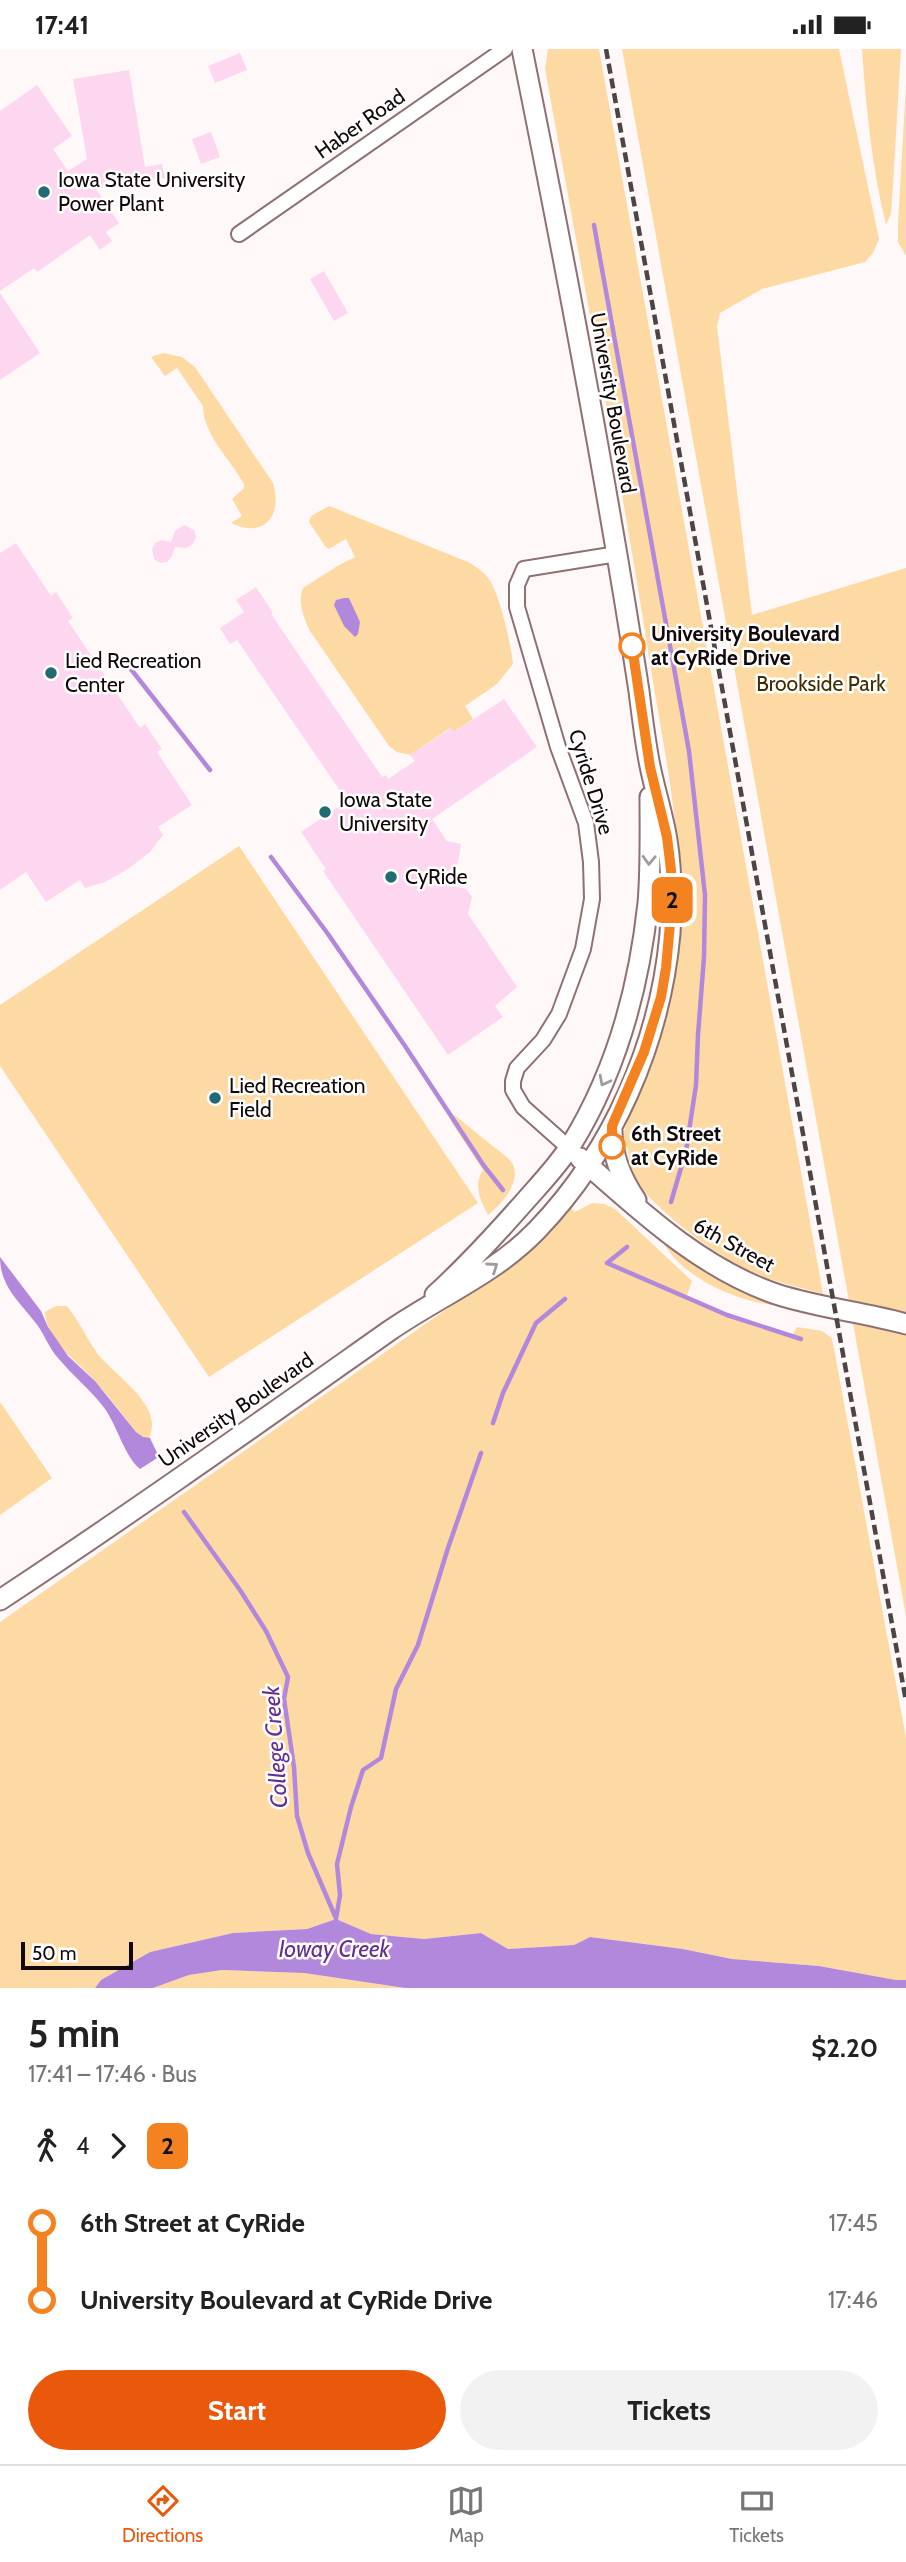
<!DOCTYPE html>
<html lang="en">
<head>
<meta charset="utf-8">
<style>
  body { margin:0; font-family:Cabin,sans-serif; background:#f2f2f2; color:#222; height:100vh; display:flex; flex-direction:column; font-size:26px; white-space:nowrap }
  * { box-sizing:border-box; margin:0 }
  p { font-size:23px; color:#767676 }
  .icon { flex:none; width:38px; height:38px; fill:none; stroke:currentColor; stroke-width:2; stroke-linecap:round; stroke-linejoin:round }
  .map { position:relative; height:1939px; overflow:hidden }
  .drawer { display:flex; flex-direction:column; background:#fff; flex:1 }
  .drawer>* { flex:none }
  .badge { padding:0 14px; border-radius:10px; font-size:24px; line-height:46px }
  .scale { position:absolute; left:21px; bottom:18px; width:112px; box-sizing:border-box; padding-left:7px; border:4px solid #120809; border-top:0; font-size:19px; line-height:24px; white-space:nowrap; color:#120809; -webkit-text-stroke:5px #fff; paint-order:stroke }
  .map>.badge { position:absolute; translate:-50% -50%; box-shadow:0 0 0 4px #fff }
  .legs { display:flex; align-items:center; gap:10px; height:77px; padding:0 28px; font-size:23px }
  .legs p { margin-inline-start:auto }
  .head { display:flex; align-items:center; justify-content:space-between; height:119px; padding:0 28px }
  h1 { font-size:38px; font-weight:800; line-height:52px }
  .button { display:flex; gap:14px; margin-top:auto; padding:14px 28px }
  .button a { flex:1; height:80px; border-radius:42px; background:#ea580c; color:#fff; font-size:28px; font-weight:800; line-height:80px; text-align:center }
  .button a+a { background:#f2f2f2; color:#222 }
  ul { padding:0 28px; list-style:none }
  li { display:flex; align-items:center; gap:24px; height:77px; font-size:26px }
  li i { display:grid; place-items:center; width:10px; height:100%; margin:0 9px; background:currentColor }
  li i::after { content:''; width:18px; height:18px; margin:-9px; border:5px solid; border-radius:50%; background:#fff }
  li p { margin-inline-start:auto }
  li:first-child i { background:linear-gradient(#0000 50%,currentColor 0) }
  li:last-child i { background:linear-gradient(currentColor 50%,#0000 0) }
  .status { display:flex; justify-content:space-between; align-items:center; height:49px; padding:0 35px; background:#fff; direction:ltr }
  .status svg { height:19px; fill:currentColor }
  .tab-bar { display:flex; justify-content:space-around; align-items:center; height:98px; border-top:2px solid #e0e0e0; background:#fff; font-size:19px; color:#767676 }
  .tab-bar a { display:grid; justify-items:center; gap:4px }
  .tab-bar .active { color:#ea580c }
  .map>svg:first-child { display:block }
  .green { fill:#fddaa3 }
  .water { fill:#b288dd }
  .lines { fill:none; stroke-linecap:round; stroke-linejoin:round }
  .stream { stroke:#b288dd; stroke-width:4.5 }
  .building { fill:#fcd7ef }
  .street-casing { stroke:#8e7173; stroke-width:18 }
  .secondary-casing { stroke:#8e7173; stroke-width:23 }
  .street { stroke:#fff; stroke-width:14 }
  .secondary { stroke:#fff; stroke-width:19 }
  .rail { stroke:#4d4444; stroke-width:4.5; stroke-dasharray:10 5; stroke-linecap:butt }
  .oneway { stroke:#a09c9d }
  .line-1-casing { stroke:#fff; stroke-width:16 }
  .line-1 { stroke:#f58220; stroke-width:10 }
  .poi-dot { fill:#216b74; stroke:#fff; stroke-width:2.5 }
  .stop-1-dot { fill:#fff; stroke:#f58220; stroke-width:3.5 }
  .labels { text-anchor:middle; stroke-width:5; stroke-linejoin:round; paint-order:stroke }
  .street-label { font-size:21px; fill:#120809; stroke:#fff }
  .poi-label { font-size:21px; fill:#120809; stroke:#fff; text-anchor:start }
  .stop-label { font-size:21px; font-weight:bold; fill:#120809; stroke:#fff; text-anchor:start }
  .park-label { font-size:21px; fill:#422c01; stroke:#fff }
  .water-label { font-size:23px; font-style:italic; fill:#652d91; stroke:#fff }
</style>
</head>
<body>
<div class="status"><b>17:41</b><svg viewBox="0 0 49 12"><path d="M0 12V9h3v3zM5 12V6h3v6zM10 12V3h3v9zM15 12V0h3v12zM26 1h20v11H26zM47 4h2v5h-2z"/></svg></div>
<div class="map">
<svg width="906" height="1939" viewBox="0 0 906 1939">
  <rect width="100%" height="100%" fill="#fff8f8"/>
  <path class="green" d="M548,0H599L823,1245C796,1237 767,1232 742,1218C705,1199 640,1149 622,1112L629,1111L628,1098L621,1097C625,1071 638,1049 647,1025C662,981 674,938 678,891C687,797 662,695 648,601C617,407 580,214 545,20Z
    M622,0H839L879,190L873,204L865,213L762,240L720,264L717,277L752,566L906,519V1567Z
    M862,0H901L893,136L891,165L886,176C872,119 866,59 862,0Z
    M906,35V207L898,193V175Z
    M163,304L182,308L195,318L273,434C283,467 264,490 231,474L242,467L232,450L244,439V435C231,411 203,386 203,357L177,319L165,327L151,308Z
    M329,457L468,513C477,518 487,525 492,535C501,554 511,594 513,615L497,635L465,657L473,670L454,683L450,679L410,706L397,703L389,697L310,582C304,569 297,553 303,539L339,516L355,508L346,490L329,500L325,497L309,473L311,467Z
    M239,797L478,1154L209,1328L0,1017V956Z
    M454,1066C465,1074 474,1082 484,1090C492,1097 502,1103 510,1111C525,1129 502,1155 488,1166C480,1151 473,1136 483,1121L452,1074L450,1068Z
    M592,1154L604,1155L615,1160L692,1232L686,1249L728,1268L791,1289L797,1278L822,1282L832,1289L906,1689V1931H896L819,1917L732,1910L683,1900L590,1888L574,1896L508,1900L481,1884L424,1890L371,1885L336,1870L307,1880L233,1884L150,1903L101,1931L95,1939H0V1573L501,1222L570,1158L575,1163Z
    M664,1195C699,1221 733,1239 773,1254L772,1256C734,1251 684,1229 664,1195Z
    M56,1257H67C79,1272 86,1288 97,1304C113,1326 165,1356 149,1388L150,1389H143L136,1383C123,1366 109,1348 95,1332C77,1311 47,1294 45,1263Z
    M0,1353L52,1429L0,1466Z
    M222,1921L304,1924L405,1939H153L189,1926Z"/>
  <path class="water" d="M344,549H349L360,573L358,585L355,588L344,577L334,556L336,551Z
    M0,1208L41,1262L48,1278L68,1307L95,1332L136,1383L143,1388L150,1389L159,1408L140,1420C125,1408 117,1377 105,1360C91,1341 73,1327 58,1309C49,1299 45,1287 38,1277C22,1255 0,1239 0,1208Z
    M336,1870L371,1885L424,1890L481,1884L508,1900L574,1896L590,1888L683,1900L732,1910L819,1917L896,1931H906V1939H405L304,1924L222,1921L189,1926L153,1939H95L101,1931L150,1903L233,1884L307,1880Z"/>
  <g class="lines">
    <path class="stream" d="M594,176L689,702L705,846L704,908L698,986L696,1036L686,1102L671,1153
      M123,610L210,721
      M271,808L328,885L405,997L484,1117L503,1141
      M627,1198L607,1214L727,1266L801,1290
      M493,1374L503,1344L536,1274L565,1250
      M184,1463L240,1541L266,1582L288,1628L284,1650L294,1718L297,1767L308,1804L335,1867
      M335,1876L340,1846L337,1815L351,1758L363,1721L381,1709L396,1640L418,1596L448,1499L481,1404"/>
  </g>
  <path class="building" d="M240,4L247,21L215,34L208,17Z
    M129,21L145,118L162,115L165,129L96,140L119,174L106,183L112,192L100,201L90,186L37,223L34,219L0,242V62L37,36L72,87L53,100L68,122L87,110L73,30Z
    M211,83L220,108L201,115L192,90Z
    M324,222L348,264L334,272L310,230Z
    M0,244L40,304L0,331Z
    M184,476L194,481L196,488L193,495L186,499L175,498L172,507L167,513L160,514L154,510L152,500L155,494L162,491L171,493L175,482Z
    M16,494L51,547L56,543L73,569L68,572L140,679L145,675L162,700L157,703L192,756L158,778L163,786L150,803L128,820L105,833L85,839L80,831L46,853L26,823L0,841V504Z
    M256,538L273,564L271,565L382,728L386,726L388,730L415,712L410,706L451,679L454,683L504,650L537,698L432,770L447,792L461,795L454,837L466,840L472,848L468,865L517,938L495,957L503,968L448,1006L323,822L326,820L301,783L347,752L237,591L230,595L220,579L244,563L236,551Z"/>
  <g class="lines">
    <g class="street-casing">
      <path id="street" d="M239,185L505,0
        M569,1099L523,1058L513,1041V1032L517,1019L543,991L559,965L583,900L592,850L591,813L586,774L558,698L517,558V536L524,520L617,505"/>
    </g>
    <g class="secondary-casing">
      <path id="secondary" d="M612,1078C611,1106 621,1129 636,1151
        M580,1109C639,1161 700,1219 776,1245C819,1259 863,1263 906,1275
        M435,1246C468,1216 498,1183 527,1150C542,1133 559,1115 571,1096C616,1023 639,939 648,854C651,819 650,783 650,748
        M0,1551C132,1464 260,1373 389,1282C438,1248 495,1225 537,1181C613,1102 660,994 670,885C672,853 672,822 667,791C663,766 655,742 650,717C645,692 642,667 639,642C606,427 565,213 522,0"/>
    </g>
    <use href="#street" class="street"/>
    <use href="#secondary" class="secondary"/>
    <path class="rail" d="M606,0L906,1652"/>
  </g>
  <defs><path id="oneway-chevron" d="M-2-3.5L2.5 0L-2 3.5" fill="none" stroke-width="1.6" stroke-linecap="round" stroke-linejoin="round" transform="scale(1.75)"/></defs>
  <g class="oneway">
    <use href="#oneway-chevron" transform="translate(649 811) rotate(92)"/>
    <use href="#oneway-chevron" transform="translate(604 1032) rotate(117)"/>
    <use href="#oneway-chevron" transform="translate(493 1218) rotate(-35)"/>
  </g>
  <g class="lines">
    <g class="line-1-casing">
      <path id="line-1" d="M612,1097V1077L644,1003L661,948L666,919L672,852L671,821L667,788L650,718L632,597"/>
    </g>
    <use href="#line-1" class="line-1"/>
  </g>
  <g class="poi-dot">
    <circle cx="44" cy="143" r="7"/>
    <circle cx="51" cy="624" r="7"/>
    <circle cx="325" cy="763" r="7"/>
    <circle cx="391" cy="828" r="7"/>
    <circle cx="215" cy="1049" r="7"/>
  </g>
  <g class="stop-1-dot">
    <circle cx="632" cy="597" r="12"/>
    <circle cx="612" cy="1097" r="12"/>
  </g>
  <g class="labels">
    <g class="street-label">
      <text transform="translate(360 75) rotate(-35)" y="7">Haber Road</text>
      <text transform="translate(613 354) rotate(80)" y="7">University Boulevard</text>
      <text transform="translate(591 733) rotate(73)" y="7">Cyride Drive</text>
      <text transform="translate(734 1196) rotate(29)" y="7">6th Street</text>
      <text transform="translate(236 1361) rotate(-35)" y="7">University Boulevard</text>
    </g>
    <g class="poi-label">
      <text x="58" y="138">Iowa State University<tspan x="58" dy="24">Power Plant</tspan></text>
      <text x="65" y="619">Lied Recreation<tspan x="65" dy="24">Center</tspan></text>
      <text x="339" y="758">Iowa State<tspan x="339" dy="24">University</tspan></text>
      <text x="405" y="835">CyRide</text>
      <text x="229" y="1044">Lied Recreation<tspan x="229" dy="24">Field</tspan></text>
    </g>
    <g class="stop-label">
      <text x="651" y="592">University Boulevard<tspan x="651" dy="24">at CyRide Drive</tspan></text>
      <text x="631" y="1092">6th Street<tspan x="631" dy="24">at CyRide</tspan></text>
    </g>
    <g class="park-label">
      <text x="821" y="642">Brookside Park</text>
    </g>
    <g class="water-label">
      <text transform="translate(275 1698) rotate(-94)" y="8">College Creek</text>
      <text x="334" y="1908">Ioway Creek</text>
    </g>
  </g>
</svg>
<div class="scale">50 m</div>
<b class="badge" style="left:672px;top:851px;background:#f58220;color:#111">2</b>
</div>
<section class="drawer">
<div class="head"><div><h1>5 min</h1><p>17:41 – 17:46 · Bus</p></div><b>$2.20</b></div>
<div class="legs"><svg class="icon" aria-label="walk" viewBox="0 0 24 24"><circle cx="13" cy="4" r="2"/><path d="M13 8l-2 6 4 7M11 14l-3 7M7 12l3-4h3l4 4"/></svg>4<svg class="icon" aria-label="forward" viewBox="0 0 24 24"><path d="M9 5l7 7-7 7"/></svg><b class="badge" style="background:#f58220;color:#111">2</b></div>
<ul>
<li><i style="color:#f58220"></i><b>6th Street at CyRide</b><p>17:45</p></li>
<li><i style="color:#f58220"></i><b>University Boulevard at CyRide Drive</b><p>17:46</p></li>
</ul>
<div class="button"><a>Start</a><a>Tickets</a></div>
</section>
<nav class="tab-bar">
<a class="active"><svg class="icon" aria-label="directions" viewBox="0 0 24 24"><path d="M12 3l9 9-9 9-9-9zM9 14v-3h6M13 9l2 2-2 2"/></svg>Directions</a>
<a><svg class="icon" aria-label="map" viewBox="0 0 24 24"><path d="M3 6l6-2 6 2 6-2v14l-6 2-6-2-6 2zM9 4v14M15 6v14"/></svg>Map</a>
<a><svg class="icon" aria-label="tickets" viewBox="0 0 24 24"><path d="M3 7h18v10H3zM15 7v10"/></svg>Tickets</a>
</nav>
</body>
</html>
